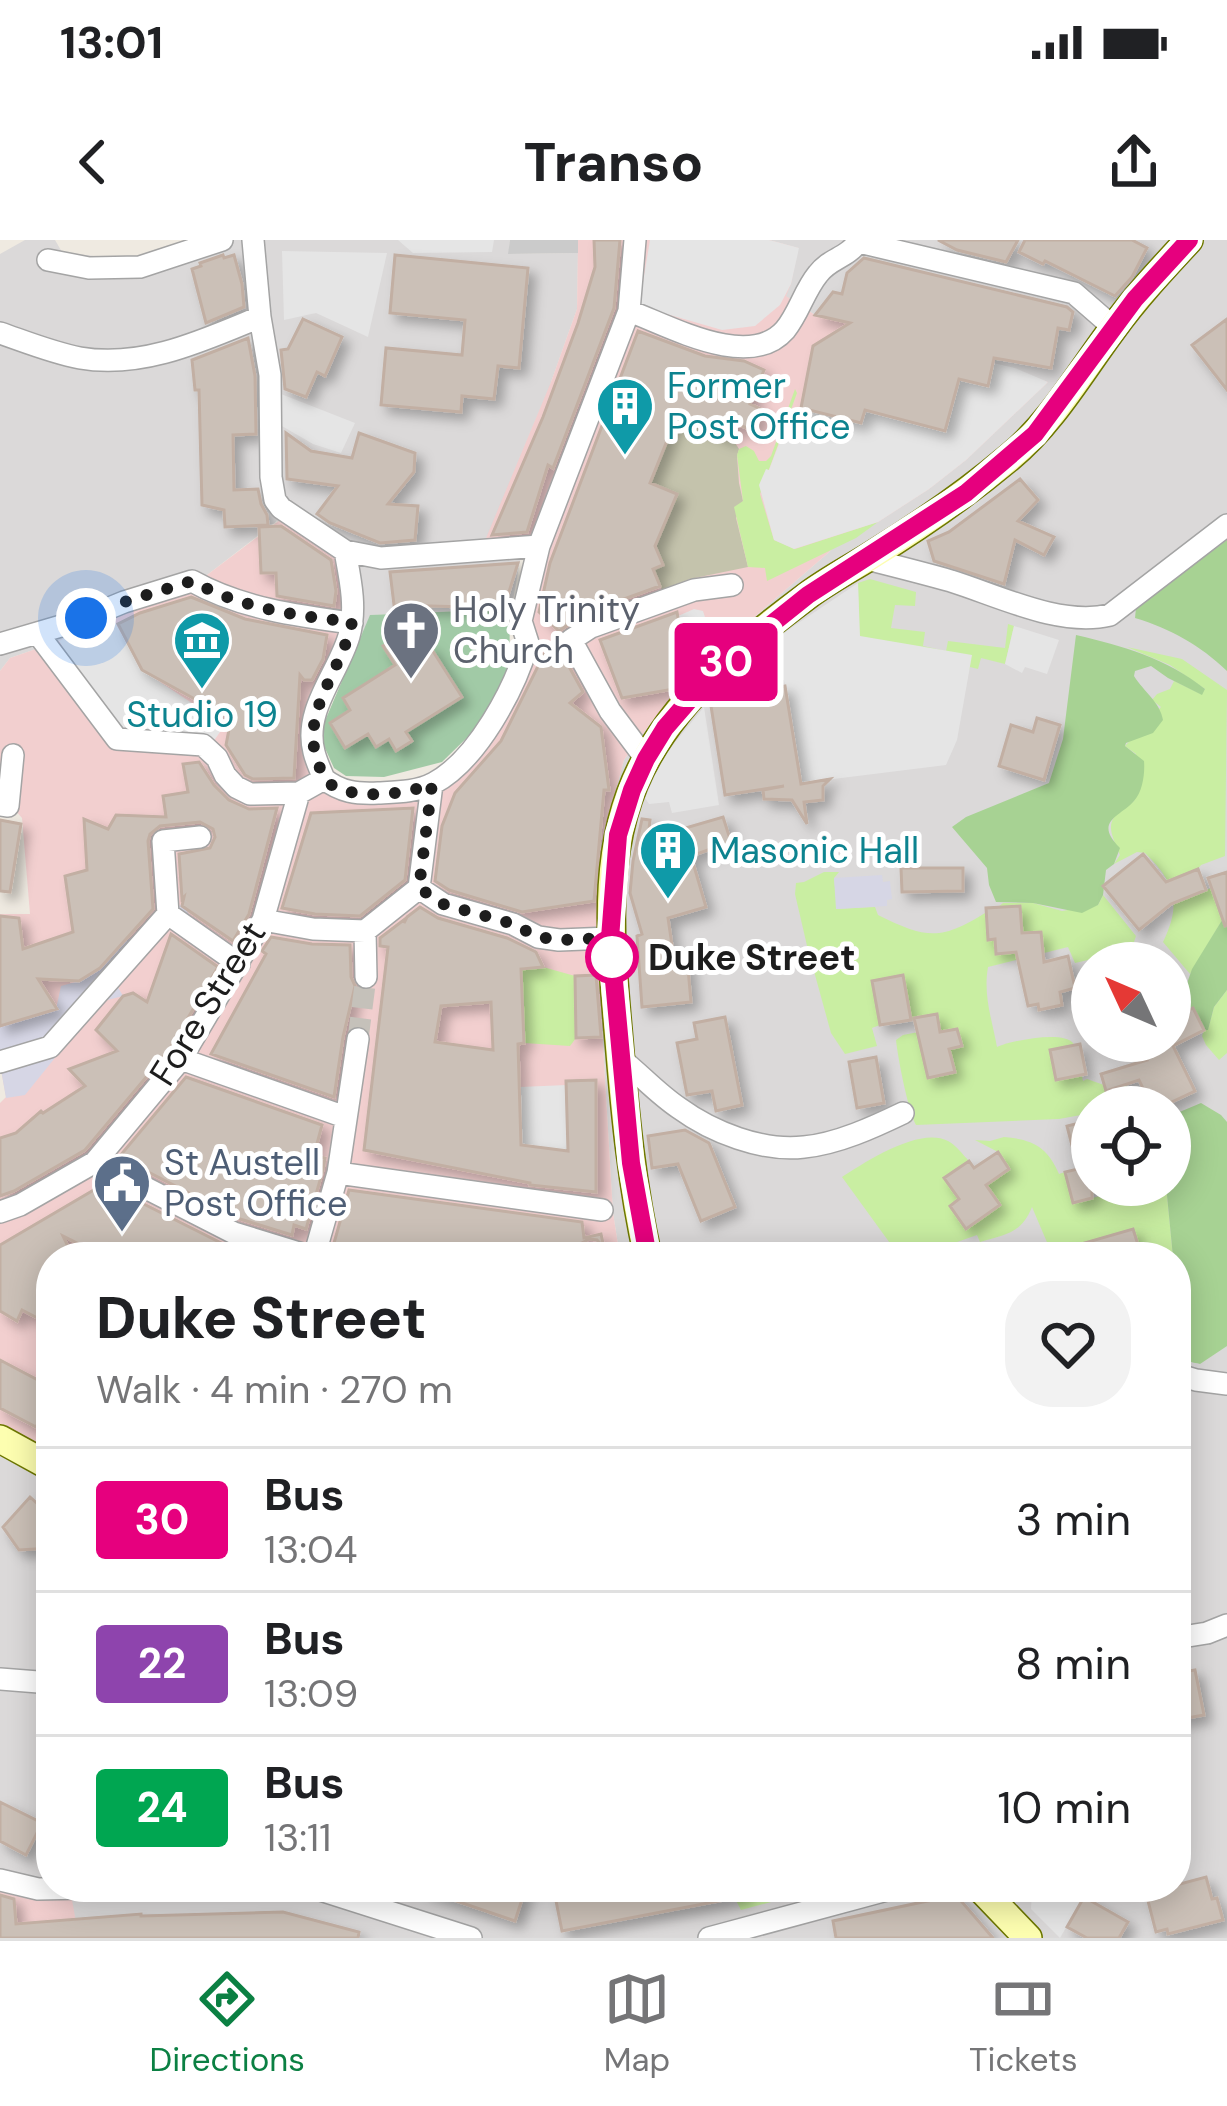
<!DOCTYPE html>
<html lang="en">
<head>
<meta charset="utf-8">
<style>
  body { margin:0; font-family:"DM Sans",sans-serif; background:#f2f2f2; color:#202124; height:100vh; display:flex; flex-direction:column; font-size:45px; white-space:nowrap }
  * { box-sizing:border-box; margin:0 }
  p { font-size:39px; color:#757577 }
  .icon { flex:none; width:66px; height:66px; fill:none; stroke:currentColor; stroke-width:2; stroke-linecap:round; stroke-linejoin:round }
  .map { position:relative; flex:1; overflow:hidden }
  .details { position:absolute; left:36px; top:1002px; width:1155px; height:660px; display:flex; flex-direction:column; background:#fff; border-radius:48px; box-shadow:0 6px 30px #0003 }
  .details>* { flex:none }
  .badge { padding:0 24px; border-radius:9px; font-size:42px; line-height:78px }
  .needle { width:78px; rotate:314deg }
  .tools { position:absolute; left:1071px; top:702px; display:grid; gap:24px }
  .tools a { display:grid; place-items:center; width:120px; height:120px; border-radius:50%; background:#fff; box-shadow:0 6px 30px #0003; font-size:60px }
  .you { position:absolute; width:60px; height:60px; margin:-30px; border:9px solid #fff; border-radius:50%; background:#1a73e8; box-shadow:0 0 0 18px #1a73e833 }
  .map>.badge { position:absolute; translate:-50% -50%; box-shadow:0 0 0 6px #fff }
  .round { display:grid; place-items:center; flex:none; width:126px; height:126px; border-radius:48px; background:#f2f2f2 }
  .overview { display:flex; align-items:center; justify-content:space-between; height:204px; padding:0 60px }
  h1 { font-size:57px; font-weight:800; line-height:90px }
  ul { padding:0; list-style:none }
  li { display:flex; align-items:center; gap:36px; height:144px; padding:0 60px; border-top:3px solid #e0e0e0 }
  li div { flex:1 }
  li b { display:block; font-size:45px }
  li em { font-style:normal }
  li .badge { min-width:132px; font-weight:700; text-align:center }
  .status { display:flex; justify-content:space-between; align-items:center; height:84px; padding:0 60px; background:#fff; direction:ltr }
  .status svg { height:33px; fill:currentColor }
  header { display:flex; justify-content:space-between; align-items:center; height:156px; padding:0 60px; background:#fff; font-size:54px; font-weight:800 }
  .tab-bar { display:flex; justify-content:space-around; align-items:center; height:168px; border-top:3px solid #e0e0e0; background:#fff; font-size:33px; color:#757577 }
  .tab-bar a { display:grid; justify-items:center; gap:6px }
  .tab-bar .selected { color:#0b8043 }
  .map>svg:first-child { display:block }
  .residential { fill:#dbd9d9; fill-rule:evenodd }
  .commercial { fill:#f2cfcf }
  .religious { fill:#cbcbcb }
  .construction { fill:#c4c3ac }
  .grass { fill:#c9eea2 }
  .forest { fill:#a7d293 }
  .cemetery { fill:#a1caa6 }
  .parking { fill:#e5e5e5 }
  .plaza { fill:#d6d6e5 }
  .building { fill:#cbc0b7; stroke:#c2afa3; stroke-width:3; fill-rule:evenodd; filter:url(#shadow) }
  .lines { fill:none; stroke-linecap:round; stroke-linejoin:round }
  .street-tunnel { stroke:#c5c1ba; stroke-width:21; stroke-dasharray:21 10; stroke-linecap:butt }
  .street-casing { stroke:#a4a4a4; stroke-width:24 }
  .secondary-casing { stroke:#6d7700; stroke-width:30 }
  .street { stroke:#fff; stroke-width:21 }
  .secondary { stroke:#fdfeb0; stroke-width:27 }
  .line-casing { stroke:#fff; stroke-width:27 }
  .line { stroke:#e6007e; stroke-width:18 }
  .walk { stroke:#1d1d1d; stroke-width:12; stroke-dasharray:0 21.6 }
  .stop-dot { fill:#fff; stroke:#e6007e; stroke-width:6 }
  .labels { text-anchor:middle; stroke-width:10; stroke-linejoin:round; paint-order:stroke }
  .culture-label { font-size:36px; fill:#0d838f; stroke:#fff; text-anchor:start }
  .worship-label { font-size:36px; fill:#5b616d; stroke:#fff; text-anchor:start }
  .stop-label { font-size:36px; font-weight:bold; fill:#1d1d1d; stroke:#fff; text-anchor:start }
  .street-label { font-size:36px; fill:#1d1d1d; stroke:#fff }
  .service-label { font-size:36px; fill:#4e5e75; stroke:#fff; text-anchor:start }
</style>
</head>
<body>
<div class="status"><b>13:01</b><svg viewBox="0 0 49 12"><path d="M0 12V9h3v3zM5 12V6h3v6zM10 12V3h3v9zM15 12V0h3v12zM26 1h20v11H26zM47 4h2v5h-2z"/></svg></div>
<header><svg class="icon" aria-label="back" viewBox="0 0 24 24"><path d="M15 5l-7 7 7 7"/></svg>Transo<svg class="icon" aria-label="share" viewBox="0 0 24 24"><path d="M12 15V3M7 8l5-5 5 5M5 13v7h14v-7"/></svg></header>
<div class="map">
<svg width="1227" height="1698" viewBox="0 0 1227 1698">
  <defs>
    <filter id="shadow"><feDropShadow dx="7" dy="7" stdDeviation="6" flood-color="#0004"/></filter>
  </defs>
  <rect width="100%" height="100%" fill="#efeae1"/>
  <path class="residential" d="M25,0H55L62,12L109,18L142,17L195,0H510L509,14L578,13L577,69L551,142L510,378L484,370L371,375L362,395L348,366L277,281L207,335L59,401L10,418L0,431V14Z
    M769,0H1227V1698H0V1196L51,1223V1647H1176V1017H620L613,973L597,703L601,605L624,520L650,484L698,426L828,313L845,294L878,282L929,249L966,220L1047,143L993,123L815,75L785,56L798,8ZM1092,723H1170V801H1092ZM1092,867H1170V945H1092Z"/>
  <path class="commercial" d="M578,0H769L798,8L791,44L786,56L815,75L994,118L993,123L1048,142L966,220L929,249L878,282L845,294L828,313L698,426L650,484L624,520L601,605L597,703L613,973L620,1017H51V1223L0,1196V863L6,857L0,824V674H30L22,578L0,553V431L10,418L59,401L207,335L288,274L345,311L352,383L321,456L324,539L361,553L432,544L507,453L538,306L484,303L551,142L577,69Z
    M0,1648L72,1660L79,1698H0Z"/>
  <path class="religious" d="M510,0H578V13L508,14Z"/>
  <path class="construction" d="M615,150L732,198L739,209L737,216L739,243L743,261L736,278L748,327L690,339L662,350L653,329L662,325L656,310L658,299L677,254L650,243L611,165Z"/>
  <path class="grass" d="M795,149L797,153L760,254L774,300L795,309L878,282L856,298L767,341L765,328L748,327L734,267L743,261L737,215L739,209L746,206L754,211L759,221H766L771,216Z
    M870,339L916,352L915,366L895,365L891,388L925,392L923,406L946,411L948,401L1005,408L1008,384L1014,386L1005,424L981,418L978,429L970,427L968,433L859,396L858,343Z
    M1127,407L1182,419L1227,450L1225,616L1201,625L1198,629L1175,639L1183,659L1211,648L1217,665L1227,662V672L1190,734L1163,702C1182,663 1175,642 1145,613L1137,612L1114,624L1120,615C1107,585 1105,580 1134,561L1136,514L1125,506L1161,467L1152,460L1157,454L1170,449L1174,441L1201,454L1205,449L1170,425Z
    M824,632H839L834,638L837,669L875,667L878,675C930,701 943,700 993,668L987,686L988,699H995L997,714L1023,711L1020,666L998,667L1003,663H1033L1062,671L1098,665L1103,655L1136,696L1134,702L1150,720L1155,717L1159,723L1088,720L1075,723L1068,707L988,727C983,756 992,779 997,807C1010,801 1063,790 1073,803C1080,811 1081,831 1083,841L1087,839L1104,845L1106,850L1119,832L1138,867H1092V873L1059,879L916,885C908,870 898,819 896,800L903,795L939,788L937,774L911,780L873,741L880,785L872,788L877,806L845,814L831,793L812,724L817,722L813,709L808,710L795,654L796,643L804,642Z
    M543,727L575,736L576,798L570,806L524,803L521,729Z
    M1227,750V813L1219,820L1206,805L1202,796L1204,790L1208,789L1214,767Z
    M1004,897C1032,899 1048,907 1059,934L1065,932L1073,963L1119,951L1118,945H1166L1173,1017H1142L1134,992L1129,990L1084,1003L1087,1017H1014L1049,1007L1032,967C1021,994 1006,994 980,1002L977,995L940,1008L900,1017L842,937C865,922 920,886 948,901C956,905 963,915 969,921L945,939L959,959L950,966L966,989L1000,965L986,945L1009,929L998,912L975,900L990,901Z
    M729,1647H805L797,1655L741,1670Z"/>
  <path class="forest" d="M1227,300V431C1200,405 1171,389 1135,378L1136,368Z
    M1076,395C1123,406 1166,418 1205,449L1202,455L1168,438L1151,426L1135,431L1134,436C1144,452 1160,462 1163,480L1153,493L1126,503L1125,506L1144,521C1145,533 1143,551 1134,561C1120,577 1093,581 1120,608L1114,624L1106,630L1103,655L1098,665L1082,673L1033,663L996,662L989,645L987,628L952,587L966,577L1049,543L1063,499Z
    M1227,672V750L1214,767L1208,790H1204L1183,755L1192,729Z
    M1201,863L1221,875L1227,882V1106L1200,1124C1193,1122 1188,1123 1183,1115C1170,1093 1176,1042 1176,1017H1173L1166,945H1170V876Z"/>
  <path class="cemetery" d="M484,370L510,378L509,431L483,482L442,522L384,537L346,536L334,528L319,495L370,375Z"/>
  <path class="parking" d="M398,0H494L492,12L413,13Z
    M650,0H769L799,8L791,44L780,65L755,86L722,90L639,66Z
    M282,11L387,13L368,97L316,73L284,80Z
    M993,123L1015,128L1048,142L966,220L929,249L878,282L794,309L774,300L759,245L766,229L769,230L791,172L801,168L861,183L865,170L945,191L959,139L987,146Z
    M276,152L355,183L341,213L313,204L275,182Z
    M858,343L860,396L972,415L957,500L946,525L801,543L784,440L735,436L788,390Z
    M694,369L703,371L714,405L690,428L687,427L678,376Z
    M112,377L142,430L225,485L213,502L129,498L95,459L59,401Z
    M1014,386L1059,400L1047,434L1025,427L1022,433L1005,424Z
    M704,467L719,565L672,573L669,562L649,564L645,558L663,517Z
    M567,845L568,911L521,905L520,847Z
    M1038,1647H1089L1060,1698L1031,1669L1032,1652Z"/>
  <path class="plaza" d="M882,635L883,642L890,641L892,659L887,660V666L836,669L834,638Z
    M182,664L198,688L169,681L113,739L123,756L100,762L25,855L6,858L0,824V787L56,769L61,746L79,741L101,727L126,701Z"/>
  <path class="building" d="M594,0H620L614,68L553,228L548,225L527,292L492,295L543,177L578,83L595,27Z
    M938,0H1018L1006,22L957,10Z
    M1025,0H1132L1147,8L1132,37L1115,56L1045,21L1043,24L1019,12Z
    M223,15L224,18L234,15L242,44L244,67L206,83L192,29L201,26L200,23Z
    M395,15L528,28L519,128L498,126L494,159L462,156L461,172L381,165L386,108L462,115L465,80L390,73Z
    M864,18L1067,67L1073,72L1069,90L1058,88L1051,128L994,118L988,146L959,139L945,191L865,170L861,183L801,168L813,106L850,83L815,75L833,52L842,54L847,33Z
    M303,79L342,97L325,136L317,132L306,157L285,149L281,110L288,109Z
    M1227,79V150L1192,105Z
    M638,91L705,116L744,121L764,130L750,164L763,170L754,191L737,184L731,198L677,176L650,243L677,254L655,306L663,325L653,329L660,346L585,373L559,391L539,372L550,323Z
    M248,98L255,136L256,194L233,195L234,250L258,249L261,264L267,275L268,285L225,287L224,270L202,265L199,150H195L192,120Z
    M286,193L311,211L352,218L359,193L415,213L414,232L388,264L418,266L415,300L380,303L330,283L317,274L338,246L287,239Z
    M1020,239L1038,260L1018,281L1054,297L1044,315L1015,300L1004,344L934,321L928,301L949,292Z
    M281,286L331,320L336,351L334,366L277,356L276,333H261L259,287Z
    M518,323L504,368L394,365L390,332Z
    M191,357L245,379L327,395L323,419L312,440H304L300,435L294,538L253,539L245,535L226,505L231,479L142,430L118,384L140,373Z
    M677,372L687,427L674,449L622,458L600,400Z
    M408,390L420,410L429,405L462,457L406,492L412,501L396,511L389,499L376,507L368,494L345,508L330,483L350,470L343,458L395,425L383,406Z
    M544,414H562L583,452L570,463L601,487L609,550H604L594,661L522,672L449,650L435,641L442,586L455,553L501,501Z
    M764,446V450L785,446L801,544L830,539L823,546V560L804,562L807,584L792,560L764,559L763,550L784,546L725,555L711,466L727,463L726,457L742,455V449Z
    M1037,478L1060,485L1044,540L999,526L1011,485L1033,492Z
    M199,522L214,545L229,560L249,569L277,568L249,674L233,701L182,666L184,657L182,659L179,614L210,608L215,597L213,589L200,582L160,586L150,594L148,601L153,669L100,728L79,741L38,739L57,769L0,786V676L19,678L23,709L73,692L65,636L87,630L84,579L108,589L116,575L166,577L163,556L188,552L183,524Z
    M413,568L405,640L360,676L315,674L282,668L311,573Z
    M723,577L731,602L691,616L706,667L668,678L673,712L687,717L691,762L642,767L637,696L642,694L630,653L633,621L642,579L650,580L648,599Z
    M0,580L21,584L10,652L0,651Z
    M1143,614L1166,642L1198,629L1206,650L1171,664L1139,690L1103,646Z
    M901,628H963V651L902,652Z
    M1227,632V685L1225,686L1208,638Z
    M1020,666L1022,693L1041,692L1044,722L1068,716L1075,748L1060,752L1062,765L1039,770L1038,764L1028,766L1016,712L996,714L995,699L988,700L986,668Z
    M420,667L438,678L507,698L536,712L543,727L521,729L524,803L518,804L521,905L568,911L566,841L596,840V952L530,945V943L364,910L388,707L380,706V698L405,679L404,683L407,677ZM491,762L493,810L435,802L441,766Z
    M171,694L218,727L169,810L85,910L14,951L0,956V898L16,893L41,871L43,873L85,846L69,829L117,811L96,790L123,756L133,753L147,762Z
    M271,697L312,704L350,705L351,737L355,746L343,797L334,857L211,814L266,714L262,711Z
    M596,735L601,797L576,798L575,736Z
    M903,735L911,780L880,785L872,741Z
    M1193,768L1204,790L1173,806L1195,851L1161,867H1152L1139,840L1106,851L1101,834L1147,820L1141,808L1155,801H1170V779Z
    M937,774L940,792L957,789L962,806L949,809L955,832L928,838L914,778Z
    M725,777L742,865L716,871L712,851L687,855L677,803L697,799L694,783Z
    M1080,804L1086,834L1056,840L1050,810Z
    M876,817L884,863L857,868L849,822Z
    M186,837L322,885L314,915L325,918L323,930L306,989L294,985L292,995L240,979L119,917Z
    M1092,880V958L1073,963L1065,932L1078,929L1067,886Z
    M685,890L709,903L735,967L701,981L678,924L652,928L648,896Z
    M998,912L1009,929L986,945L1000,965L966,989L950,966L959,959L944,938L969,921L974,928Z
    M104,944L229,1007L225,1017H105L63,996L73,1017H51V1085L22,1070L17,1081L0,1071V1005Z
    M349,950L582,982L584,998L601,994L604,1008L597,1000L589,999L580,1004L575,1017H330Z
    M1133,989L1142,1017H1054L1053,1012Z
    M0,1120L51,1147V1160L36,1187L0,1168Z
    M30,1257L51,1276V1308L19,1310L3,1287Z
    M1195,1430L1204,1475L1176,1480V1433Z
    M0,1562L42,1583L26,1615L0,1601Z
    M1206,1637L1212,1659L1217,1658L1223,1680L1168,1694L1167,1689L1156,1692L1146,1653Z
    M424,1647H526L515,1681L424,1650Z
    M574,1647H745V1656L562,1691L554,1651Z
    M0,1655L14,1659L16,1684L141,1674V1676L283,1672L359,1692L358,1698H0Z
    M956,1655L993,1698H836L833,1681Z
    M1084,1657L1128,1682L1119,1698H1087L1067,1687Z"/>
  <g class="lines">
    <path class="street-tunnel" d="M358,799L366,737"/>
    <g class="street-casing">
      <path id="street" d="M253,0L260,77L270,135L271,237L275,260L281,268L345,311L381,318L539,306
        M859,2L1074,53L1113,87
        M48,20L89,28L140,27L222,0
        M629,71C670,86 749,131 785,90C799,73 804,51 818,34C831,17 845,20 860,0
        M0,93C26,102 53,113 80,118C143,129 204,100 260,77
        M867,319C895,326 923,333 951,341C999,356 1060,387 1110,375L1227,285
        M38,394L117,499L203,505L217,518L225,535L236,547L250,554L299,553L324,539
        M571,400L591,387L694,350L732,345
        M571,400L610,471L646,519
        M528,403L521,381L539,306L629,71L635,0
        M0,404L78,381L124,362L192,341C240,368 297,376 352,383
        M324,539C341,552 356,554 378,553C397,552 417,552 434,543C477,520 515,449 528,403
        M324,539C321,531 316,521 314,512C303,470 338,434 349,396C357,368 350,338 345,311
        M0,565L8,566L13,515
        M419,648L443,664L513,684L538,697L559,700L610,698
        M419,648L432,544
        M168,674L163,601L200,597
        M168,674L239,724
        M263,680L313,689L365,691L419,648
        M365,691L366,737
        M181,819L345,877
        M621,819C641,835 658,854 679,868C712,892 762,912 804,907C837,904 874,887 903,873
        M0,822L50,807L168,674
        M95,922L234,993L312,1017
        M338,933L602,970
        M0,972L20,965L95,922L181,819L263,680L299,553
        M314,1017L338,933L358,799
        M590,1017L591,1014
        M1176,1134L1196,1140L1227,1144
        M1176,1398L1207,1393L1227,1385
        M0,1439L51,1443
        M0,1640L38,1649L132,1647
        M311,1647L471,1698
        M709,1698L898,1647"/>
    </g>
    <g class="secondary-casing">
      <path id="secondary" d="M648,1017C632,946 625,874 619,801C611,706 598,602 648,516C685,450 748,400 807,356C827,341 848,330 869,317C918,287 966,254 1010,217C1052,182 1080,133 1112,90C1135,58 1162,29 1189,0
        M0,1199L51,1227
        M979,1647L1028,1698"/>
    </g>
    <use href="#street" class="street"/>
    <use href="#secondary" class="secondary"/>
  </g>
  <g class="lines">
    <g class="line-casing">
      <path id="line" d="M648,1017L631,923L610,698L618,595L632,550L646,519L665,488L704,443L743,407L808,355L966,253L1035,194L1135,59L1189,0"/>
    </g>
    <use href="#line" class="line"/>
    <path class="walk" d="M86,378L124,362L192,341C240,368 297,376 352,382C342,431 299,472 318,523C324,540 331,549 350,552C375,557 409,553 432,544L419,648L443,664L513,684L538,697L559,700L610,698L613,724L612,717"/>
  </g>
  <defs>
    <g id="building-pin" transform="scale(3)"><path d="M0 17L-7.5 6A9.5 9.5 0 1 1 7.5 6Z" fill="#0f9aa8" stroke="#fff"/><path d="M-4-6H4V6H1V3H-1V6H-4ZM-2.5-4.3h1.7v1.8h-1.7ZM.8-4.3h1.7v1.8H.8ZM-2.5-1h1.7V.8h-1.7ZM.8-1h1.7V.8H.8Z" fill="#fff"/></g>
    <g id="church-pin" transform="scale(3)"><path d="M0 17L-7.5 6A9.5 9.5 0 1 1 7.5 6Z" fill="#6b7280" stroke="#fff"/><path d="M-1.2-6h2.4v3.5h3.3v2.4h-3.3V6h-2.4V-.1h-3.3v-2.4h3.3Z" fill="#fff"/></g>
    <g id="museum-pin" transform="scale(3)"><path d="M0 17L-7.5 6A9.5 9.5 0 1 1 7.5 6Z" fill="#0f9aa8" stroke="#fff"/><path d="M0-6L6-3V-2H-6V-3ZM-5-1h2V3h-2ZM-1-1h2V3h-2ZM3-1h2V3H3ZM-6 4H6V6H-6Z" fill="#fff"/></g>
    <g id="civic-pin" transform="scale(3)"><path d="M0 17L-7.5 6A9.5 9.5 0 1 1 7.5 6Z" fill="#5c6f8a" stroke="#fff"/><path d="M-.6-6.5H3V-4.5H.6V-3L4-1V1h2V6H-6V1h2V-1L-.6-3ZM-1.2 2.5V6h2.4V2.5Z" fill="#fff"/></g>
  </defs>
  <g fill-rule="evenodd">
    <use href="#building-pin" x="625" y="166"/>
    <use href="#church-pin" x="411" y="390"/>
    <use href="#museum-pin" x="202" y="400"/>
    <use href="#building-pin" x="668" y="610"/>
    <use href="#civic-pin" x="122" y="943"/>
  </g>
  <circle class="stop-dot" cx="612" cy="717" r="24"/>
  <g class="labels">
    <g class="culture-label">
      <text x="667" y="158">Former<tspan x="667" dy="41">Post Office</tspan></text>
      <text x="202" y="487" text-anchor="middle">Studio 19</text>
      <text x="710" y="623">Masonic Hall</text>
    </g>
    <g class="worship-label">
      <text x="453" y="382">Holy Trinity<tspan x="453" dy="41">Church</tspan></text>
    </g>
    <g class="stop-label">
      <text x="648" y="730">Duke Street</text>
    </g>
    <g class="street-label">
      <text transform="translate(207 763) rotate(-58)" y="13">Fore Street</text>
    </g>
    <g class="service-label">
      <text x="164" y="935">St Austell<tspan x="164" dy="41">Post Office</tspan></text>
    </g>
  </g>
</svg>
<div class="tools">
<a><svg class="needle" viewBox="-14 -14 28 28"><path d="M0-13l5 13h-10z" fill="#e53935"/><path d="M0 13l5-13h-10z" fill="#757577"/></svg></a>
<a><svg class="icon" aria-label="locate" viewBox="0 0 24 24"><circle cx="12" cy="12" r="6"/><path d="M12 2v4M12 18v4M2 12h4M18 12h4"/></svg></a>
</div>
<div class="you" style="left:86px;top:378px"></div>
<b class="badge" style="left:726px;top:422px;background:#e6007e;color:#fff">30</b>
<section class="details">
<div class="overview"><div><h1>Duke Street</h1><p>Walk · 4 min · 270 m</p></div><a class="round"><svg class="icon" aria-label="heart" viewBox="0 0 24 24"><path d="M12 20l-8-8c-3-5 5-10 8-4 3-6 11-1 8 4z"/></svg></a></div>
<ul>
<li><span class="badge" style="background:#e6007e;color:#fff">30</span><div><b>Bus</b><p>13:04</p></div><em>3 min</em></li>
<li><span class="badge" style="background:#8e44ad;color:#fff">22</span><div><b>Bus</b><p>13:09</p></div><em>8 min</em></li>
<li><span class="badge" style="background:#00a651;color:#fff">24</span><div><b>Bus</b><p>13:11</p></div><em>10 min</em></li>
</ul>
</section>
</div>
<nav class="tab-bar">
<a class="selected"><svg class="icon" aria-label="directions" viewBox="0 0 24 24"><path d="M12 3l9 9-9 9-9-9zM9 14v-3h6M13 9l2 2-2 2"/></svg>Directions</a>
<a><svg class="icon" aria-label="map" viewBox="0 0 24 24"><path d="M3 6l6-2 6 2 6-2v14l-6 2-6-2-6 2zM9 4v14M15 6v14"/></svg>Map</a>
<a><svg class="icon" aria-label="tickets" viewBox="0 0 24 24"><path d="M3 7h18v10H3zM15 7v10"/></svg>Tickets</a>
</nav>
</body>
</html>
